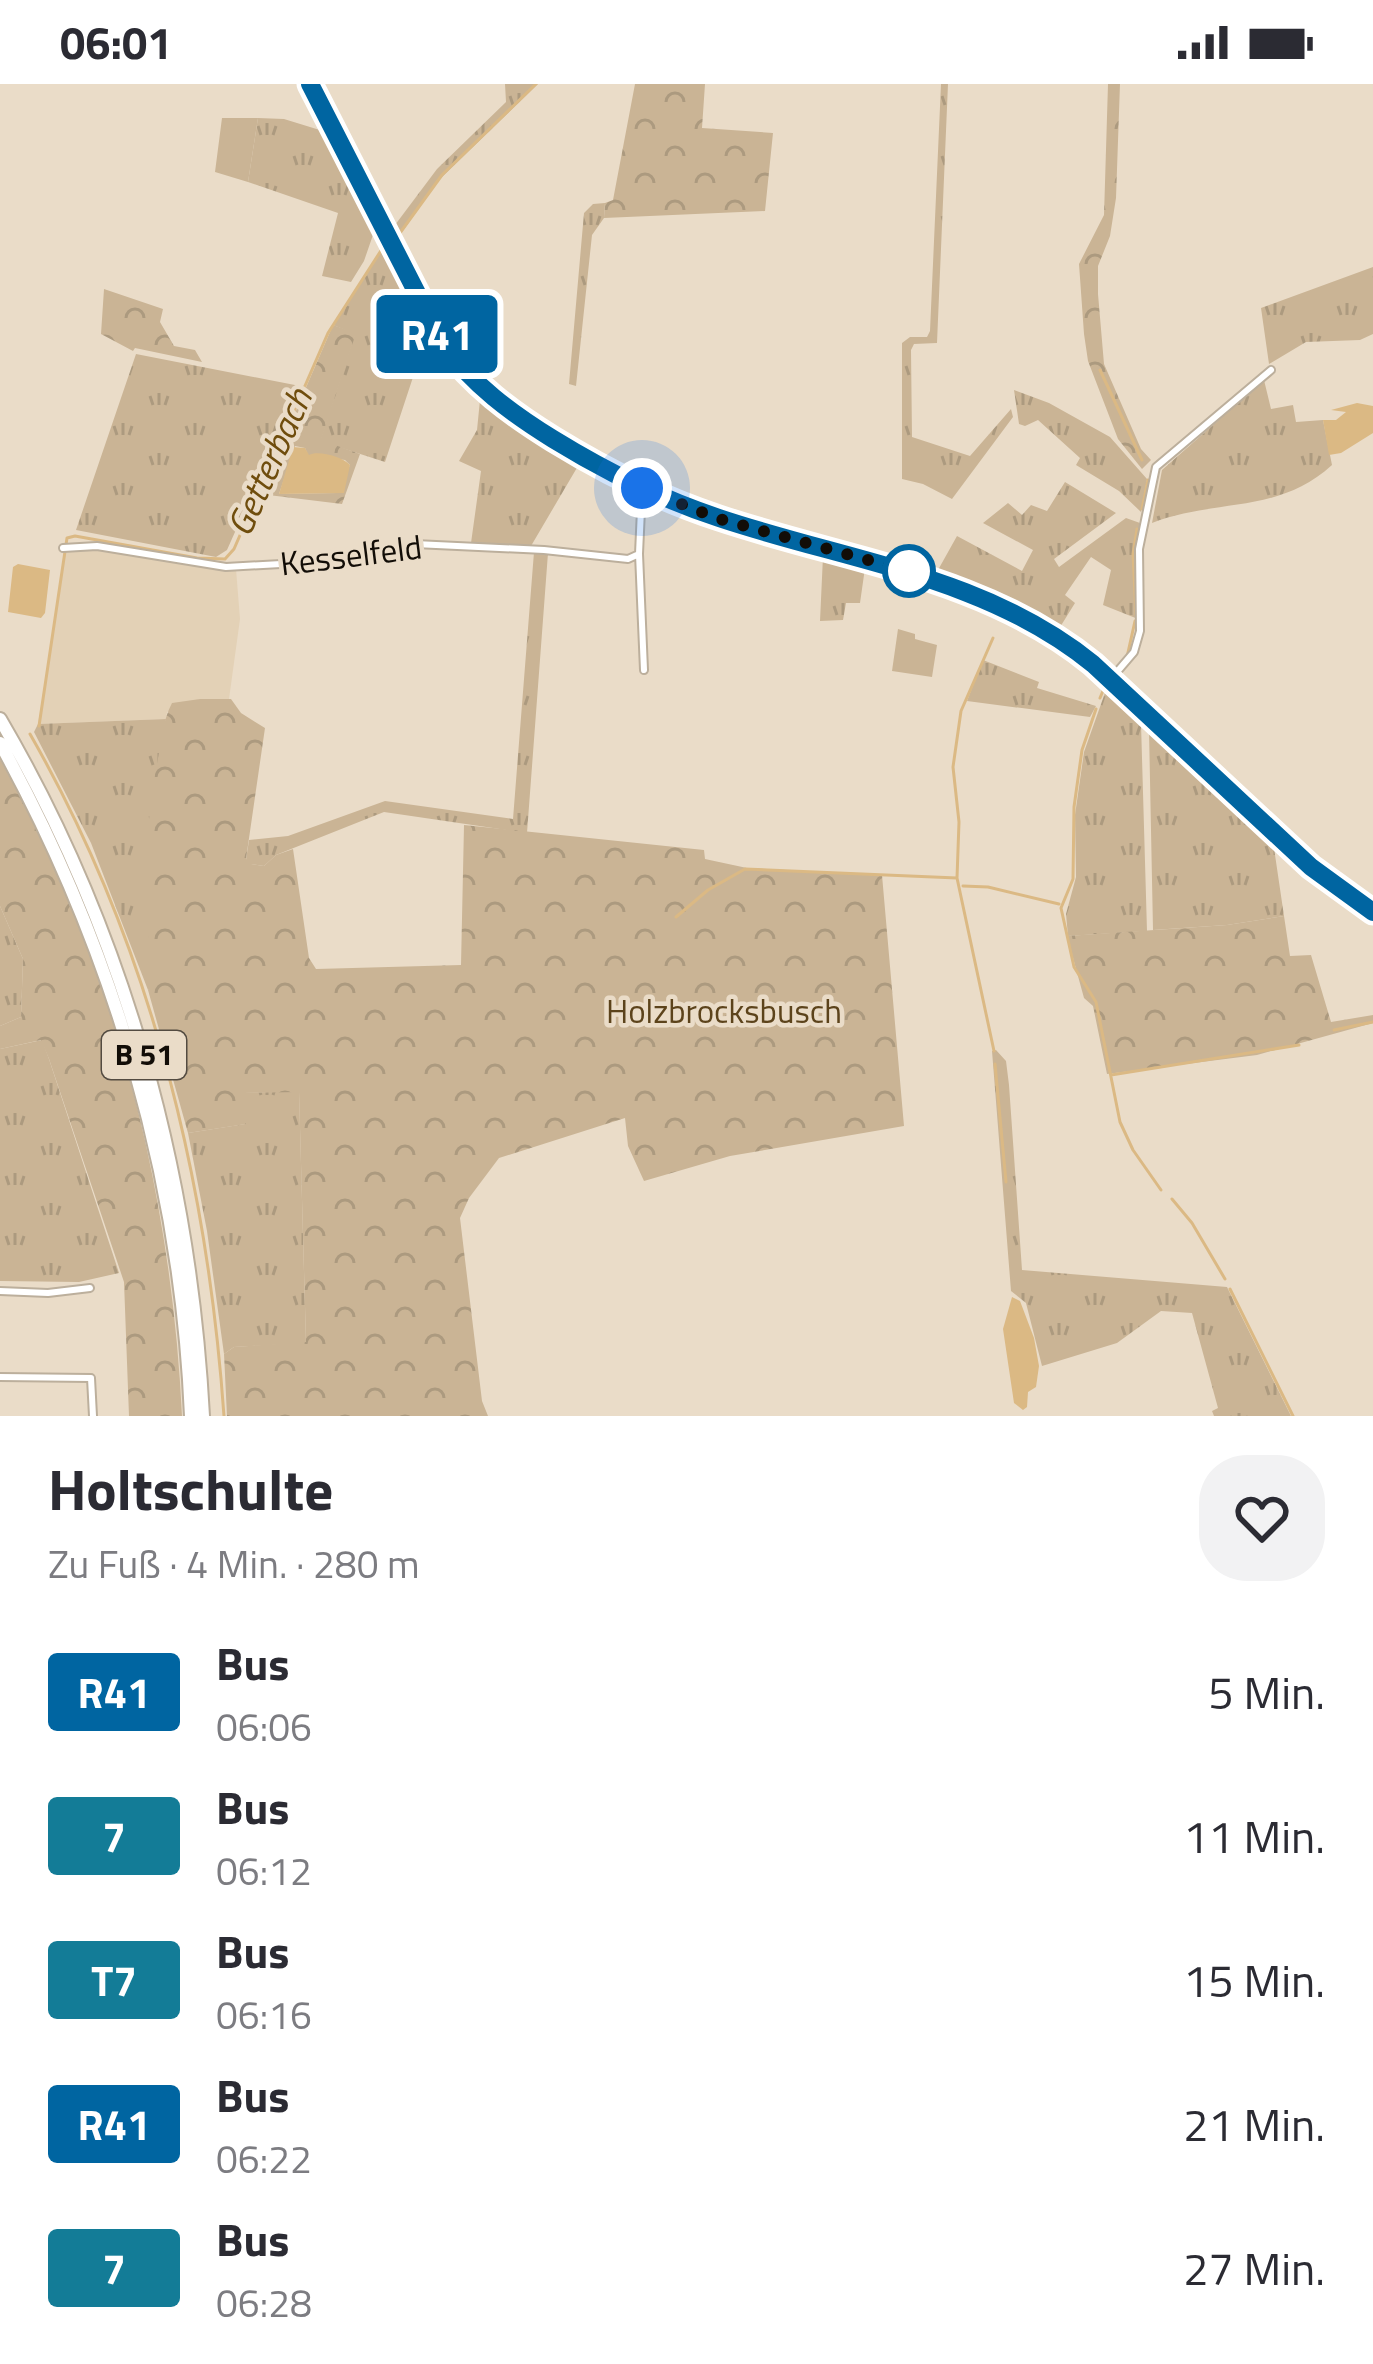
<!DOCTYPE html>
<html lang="de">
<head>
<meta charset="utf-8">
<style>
  body { margin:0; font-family:"Titillium Web",sans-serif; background:#f2f2f3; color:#2b2b33; height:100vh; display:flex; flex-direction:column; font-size:45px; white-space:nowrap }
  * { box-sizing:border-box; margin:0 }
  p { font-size:39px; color:#7c7c81 }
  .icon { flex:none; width:66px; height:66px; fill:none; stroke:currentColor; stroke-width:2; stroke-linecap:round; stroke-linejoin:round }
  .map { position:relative; height:1332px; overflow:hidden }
  .drawer { display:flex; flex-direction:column; background:#fff; flex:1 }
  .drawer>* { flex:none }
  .badge { padding:0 24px; border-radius:9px; font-size:42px; line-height:78px }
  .you { position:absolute; width:60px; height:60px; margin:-30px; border:9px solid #fff; border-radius:50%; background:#1a73e8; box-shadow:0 0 0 18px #1a73e833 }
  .map>.badge { position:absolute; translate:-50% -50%; box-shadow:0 0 0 6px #fff }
  .round { display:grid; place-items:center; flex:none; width:126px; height:126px; border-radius:48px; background:#f2f2f3 }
  .summary { display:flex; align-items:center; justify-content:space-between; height:204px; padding:0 48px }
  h1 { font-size:57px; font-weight:700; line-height:90px }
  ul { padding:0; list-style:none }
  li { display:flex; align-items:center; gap:36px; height:144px; padding:0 48px }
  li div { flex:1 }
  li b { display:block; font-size:45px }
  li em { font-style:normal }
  li .badge { min-width:132px; font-weight:700; text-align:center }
  .status { display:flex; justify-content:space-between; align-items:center; height:84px; padding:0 60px; background:#fff; direction:ltr }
  .status svg { height:33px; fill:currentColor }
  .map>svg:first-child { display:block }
  .built { fill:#e3d1b6 }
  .grass { fill:url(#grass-tufts) }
  .forest { fill:url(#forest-crowns); fill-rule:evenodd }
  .park { fill:#cab495 }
  .water { fill:#dbb984 }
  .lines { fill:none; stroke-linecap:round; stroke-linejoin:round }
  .stream { stroke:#dbb984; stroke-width:3 }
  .street-casing { stroke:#bcaf9c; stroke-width:10 }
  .secondary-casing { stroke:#bcaf9c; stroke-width:14 }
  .highway-casing { stroke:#bcaf9c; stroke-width:16 }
  .street { stroke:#fff; stroke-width:6 }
  .secondary { stroke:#fff; stroke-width:9 }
  .highway { stroke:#fff; stroke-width:12 }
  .line-casing { stroke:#fff; stroke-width:27 }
  .line { stroke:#0065a1; stroke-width:18 }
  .walk { stroke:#120d07; stroke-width:12; stroke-dasharray:0 21.6 }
  .stop-dot { fill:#fff; stroke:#0065a1; stroke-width:6 }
  .labels { text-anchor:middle; stroke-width:9; stroke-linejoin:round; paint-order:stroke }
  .shield { fill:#eadcc8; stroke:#534b41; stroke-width:3 }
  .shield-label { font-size:30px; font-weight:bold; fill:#120d07 }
  .street-label { font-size:33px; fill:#120d07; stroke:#eadcc8 }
  .park-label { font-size:33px; fill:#5c431b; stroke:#eadcc8 }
  .water-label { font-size:36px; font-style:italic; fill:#6f4d0d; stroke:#eadcc8 }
</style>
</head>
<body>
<div class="status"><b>06:01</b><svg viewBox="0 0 49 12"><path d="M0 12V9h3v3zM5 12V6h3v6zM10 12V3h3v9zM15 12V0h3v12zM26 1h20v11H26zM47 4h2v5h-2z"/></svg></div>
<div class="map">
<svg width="1373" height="1332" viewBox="0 0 1373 1332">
  <defs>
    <pattern id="grass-tufts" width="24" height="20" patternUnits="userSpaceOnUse" patternTransform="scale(3)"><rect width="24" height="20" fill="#cab495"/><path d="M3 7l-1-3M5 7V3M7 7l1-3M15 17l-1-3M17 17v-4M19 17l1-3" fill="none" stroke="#ac9a7f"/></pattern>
    <pattern id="forest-crowns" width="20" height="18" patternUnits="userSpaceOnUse" patternTransform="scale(3)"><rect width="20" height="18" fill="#cab495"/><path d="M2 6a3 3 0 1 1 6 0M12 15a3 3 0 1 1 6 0" fill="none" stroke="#ac9a7f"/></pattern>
  </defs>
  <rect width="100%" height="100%" fill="#eadcc8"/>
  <path class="built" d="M91,463L236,485L240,535L229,615H200L167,628L166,635L38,640L66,466Z"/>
  <path class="grass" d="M505,0H538L440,95L397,155L392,145L437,85L506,18Z
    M941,0H948L937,259L914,260L911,266L912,353L970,372L1011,325L1013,333L952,415L923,400L902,395V259L910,253H927L930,247Z
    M258,34L284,35L323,47L374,148L364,177L351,198L322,192L338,129L248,98Z
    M605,119L604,134L592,151L576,302L569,300L584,129L593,120Z
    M382,166L428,255L445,280L420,272L385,378L320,357L355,250L333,241Z
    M1373,183V250L1360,256L1306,258L1269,280L1261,224Z
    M136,270L300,302L227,466L216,473L76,446Z
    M1264,296L1271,325L1293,321L1296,338L1323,336L1332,381C1277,431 1216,414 1152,439L1162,386Z
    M1014,306L1049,319L1110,353L1147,395L1141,428L1119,407L1076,381L1080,374L1038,336L1025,342L1019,340Z
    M480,316L513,343L578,382L531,462L471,459L481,387L459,377L477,346Z
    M1065,398L1116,429L1054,475L1059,483L1126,434L1140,439L1134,470L1138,535L1103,521L1111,486L1091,473L1065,511L1075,519L1057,548L1040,535L938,486L957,452L1022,487L1033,466L983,439L1008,419L1022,431L1031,421L1047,427Z
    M534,468L548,469L527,749L384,728L276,771L264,782L250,780L246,776L249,756L288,752L385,717L513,735Z
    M823,472L865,484L860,519H846L843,536L820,537Z
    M983,576L1039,598L1037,604L1096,622L1090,633L967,617Z
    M1106,606L1141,639L1147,847L1068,852L1066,830L1076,793L1075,731L1084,668Z
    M166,635C146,732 144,805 153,904L148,906L91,759L34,648L38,640Z
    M1149,646L1274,764L1284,832L1227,841L1153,846Z
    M0,822L23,875L21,933L0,942Z
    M42,956L49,975L119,1189L79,1198L0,1197V965Z
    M996,966L1006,977L1009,1001L1022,1186L1227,1203L1291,1332H1214L1212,1327L1218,1324L1192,1229L1161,1227L1117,1259L1042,1282L1026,1219L1011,1207L992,967Z
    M299,1007L306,1259L234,1263L224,1270L207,1147L188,1049L245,1040L243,1009Z"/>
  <path class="forest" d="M635,0H705L702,44L773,49L765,127L604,134L605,119L613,116Z
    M1108,0H1120L1116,114L1110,152L1098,182V210L1104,280L1141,365L1151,376L1142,385L1118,355L1088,277L1084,250L1079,180L1104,131Z
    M104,205L163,225L160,238L174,262L195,266L202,278L135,264L133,267L101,250Z
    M333,241L356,249L321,356L360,370L342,420L260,410ZM295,362L305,364L308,371L345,376L350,381L337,409L279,410Z
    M200,615H231L241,629L265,644L246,775L251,780L264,782L276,771L293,765L309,874L316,885L461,881L464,741L704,766L705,775L747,784L882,791L904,1042L730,1072L644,1097L628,1062L625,1034L499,1074L469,1114L460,1134L482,1317L488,1332H227L224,1270L234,1263L306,1258L299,1008L244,1009L246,1040L188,1049L148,906L152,903C145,826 142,752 158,675C161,656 163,636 172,619Z
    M0,675C113,875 171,1104 182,1332H129L124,1198L49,975L41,956L0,965V942L21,933L23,875L0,822Z
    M1284,832L1290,872L1311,871L1331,938L1373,931V939L1257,971L1107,990L1093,922L1084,914L1067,852L1227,841Z"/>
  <path class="park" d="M222,34H258L248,98L215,88Z
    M898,545L915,550V555L937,561L932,593L892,587Z"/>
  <path class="water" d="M1357,319L1373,322V349L1341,369L1329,371L1323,336H1336L1346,328L1331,326Z
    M293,363L305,364L309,371C318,366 343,373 350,381L344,409L279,410Z
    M18,480L50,486L45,529L41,534L8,528L13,483Z
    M1012,1213L1020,1217L1034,1254L1039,1282L1036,1303L1028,1308L1027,1323L1023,1326L1014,1319L1003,1245Z"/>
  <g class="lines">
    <path class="stream" d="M397,153L442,91L536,0
      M1100,286L1142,376
      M1142,425L1148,396
      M867,485L934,503L993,530
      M1136,531L1133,470L1137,445
      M993,554L961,627L953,683L959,738L957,794L994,967
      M1127,573L1135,537
      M1100,614L1105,602
      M1096,625L1082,666L1074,723L1073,795L1061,824L1074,883L1096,918L1120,1038L1133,1066L1161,1106
      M39,642L67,454L75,452L197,474L225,475L234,465L328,249L382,165
      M30,650C150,860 207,1092 224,1332
      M963,802L988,803L1059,820
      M676,833L708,806L745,785L957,794
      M1334,946L1373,938
      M995,980L1006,1098
      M1111,991L1299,961
      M1172,1115L1192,1139L1225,1195
      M1230,1205L1293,1332"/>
    <g class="street-casing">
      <path id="street" d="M642,403L639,470L644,586
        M63,464L97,462L226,483L353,476L415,460L544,466L628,475L639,470
        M1110,596L1134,568L1140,547L1139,465L1156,383L1271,286
        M0,1207L48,1209L90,1204
        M0,1293L91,1294L93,1332"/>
    </g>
    <g class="secondary-casing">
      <path id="secondary" d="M310,0L432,242C462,292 503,325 552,354C604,386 660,414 718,434C846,477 984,491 1093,580L1311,783L1373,828"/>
    </g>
    <g class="highway-casing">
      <path id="highway" d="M0,635C124,847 190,1087 203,1332
        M0,659C114,866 181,1095 191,1332"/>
    </g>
    <use href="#street" class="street"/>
    <use href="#secondary" class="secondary"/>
    <use href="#highway" class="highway"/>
  </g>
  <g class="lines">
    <g class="line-casing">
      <path id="line" d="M310,0L443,260C473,301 511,329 553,355C605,387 661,415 719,434C847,477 985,492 1093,580L1311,783L1373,828"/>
    </g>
    <use href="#line" class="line"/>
    <path class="walk" d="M642,404L716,434L915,489L909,487"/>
  </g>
  <circle class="stop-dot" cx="909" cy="487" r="24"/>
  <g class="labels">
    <rect class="shield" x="102" y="947" width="84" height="48" rx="9"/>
    <g class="shield-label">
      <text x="144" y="981">B 51</text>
    </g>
    <g class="street-label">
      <text transform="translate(351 471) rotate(-7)" y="12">Kesselfeld</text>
    </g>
    <g class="park-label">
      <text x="724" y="939">Holzbrocksbusch</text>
    </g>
    <g class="water-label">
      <text transform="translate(269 378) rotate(-66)" y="13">Getterbach</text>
    </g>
  </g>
</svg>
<div class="you" style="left:642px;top:404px"></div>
<b class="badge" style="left:437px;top:250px;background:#0065a1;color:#fff">R41</b>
</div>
<section class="drawer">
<div class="summary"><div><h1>Holtschulte</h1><p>Zu Fuß · 4 Min. · 280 m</p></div><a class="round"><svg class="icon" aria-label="heart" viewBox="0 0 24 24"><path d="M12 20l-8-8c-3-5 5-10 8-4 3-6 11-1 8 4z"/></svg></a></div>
<ul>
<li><span class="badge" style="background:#0065a1;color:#fff">R41</span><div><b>Bus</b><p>06:06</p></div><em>5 Min.</em></li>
<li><span class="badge" style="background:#137c97;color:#fff">7</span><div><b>Bus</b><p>06:12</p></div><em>11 Min.</em></li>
<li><span class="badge" style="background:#137c97;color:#fff">T7</span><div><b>Bus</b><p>06:16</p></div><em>15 Min.</em></li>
<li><span class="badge" style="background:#0065a1;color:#fff">R41</span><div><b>Bus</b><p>06:22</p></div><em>21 Min.</em></li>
<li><span class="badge" style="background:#137c97;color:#fff">7</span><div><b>Bus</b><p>06:28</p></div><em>27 Min.</em></li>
</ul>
</section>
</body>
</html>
